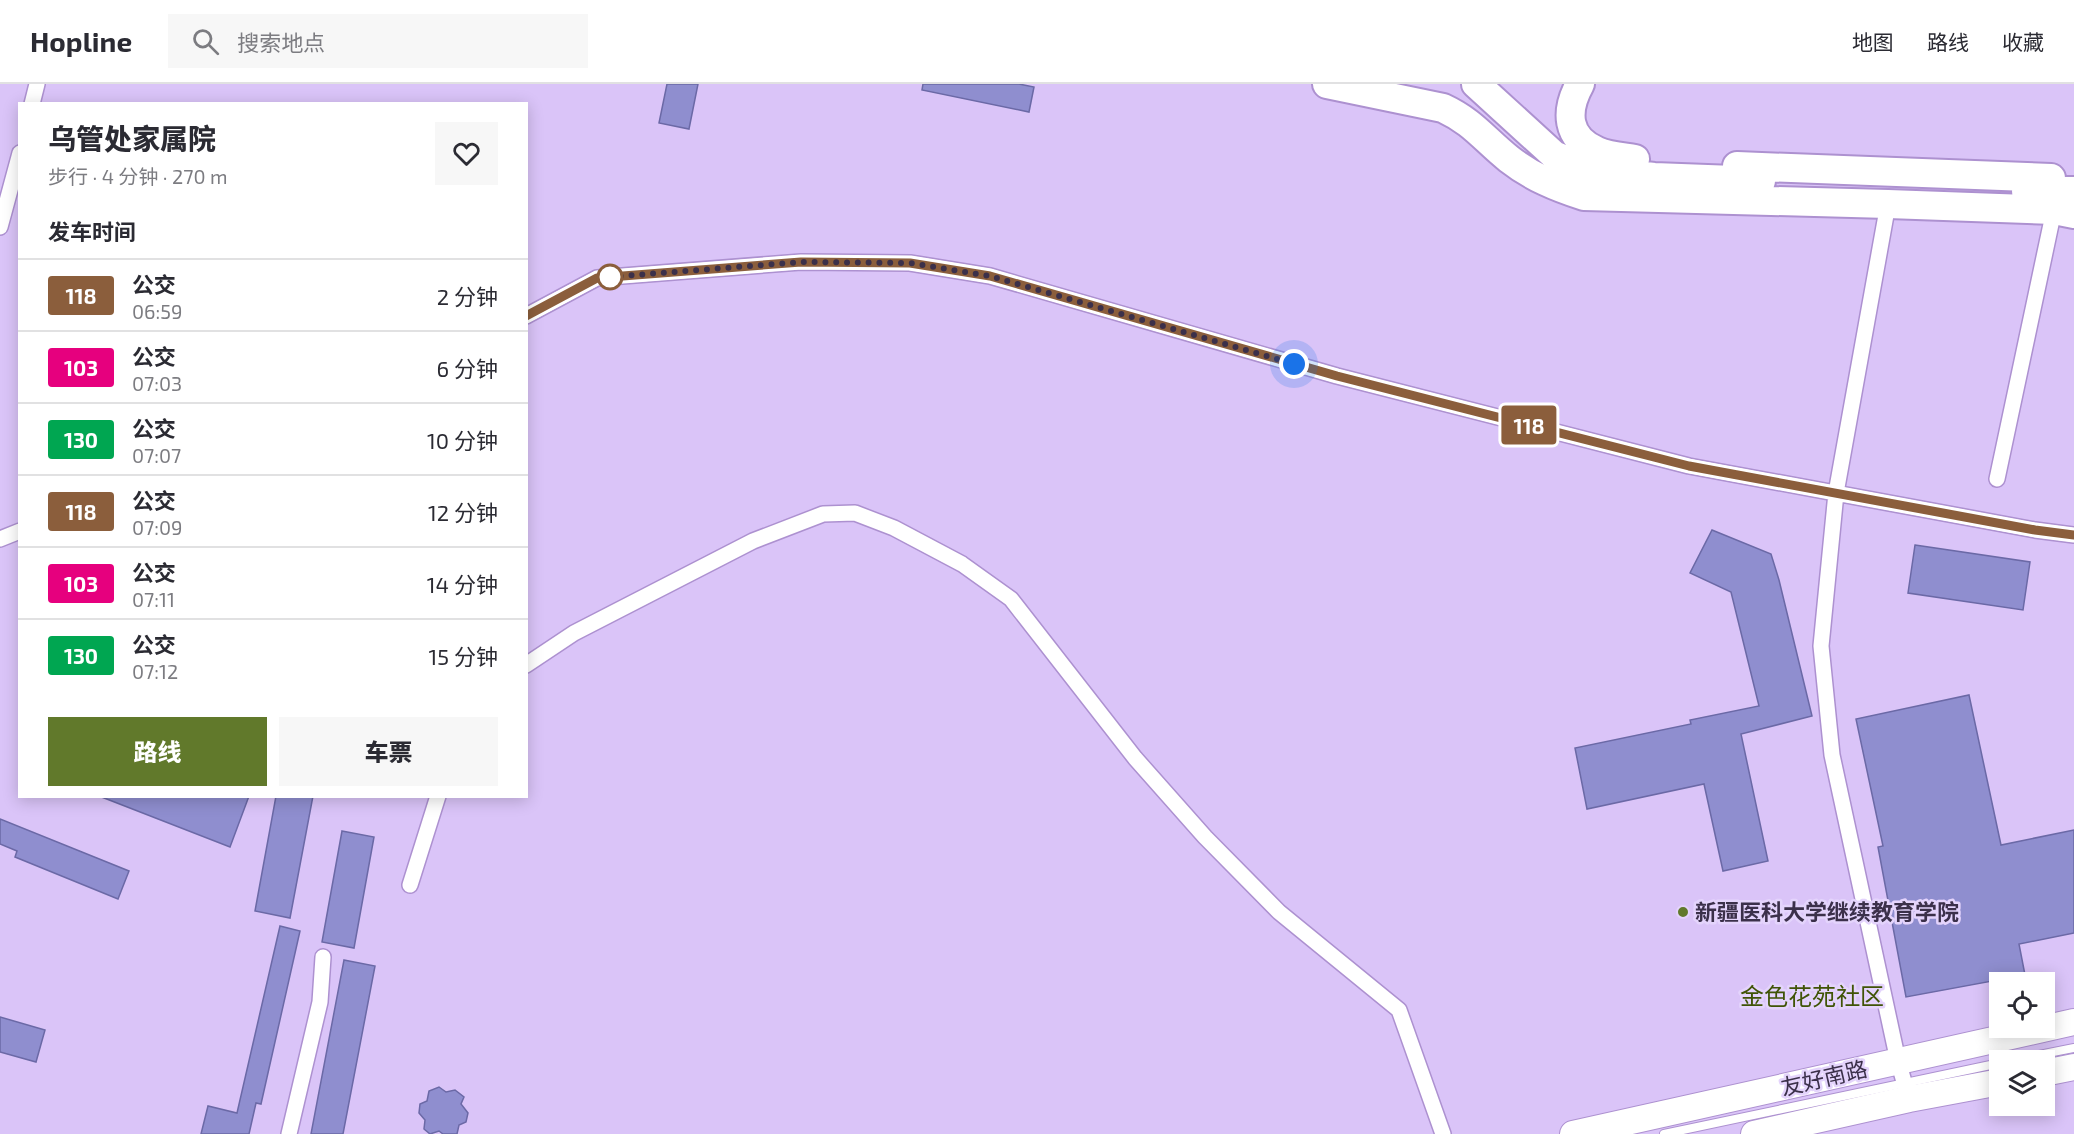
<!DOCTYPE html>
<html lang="zh">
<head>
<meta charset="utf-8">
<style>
  body { margin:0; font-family:"Exo 2","Noto Sans SC",sans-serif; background:#f7f7f7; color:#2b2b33; height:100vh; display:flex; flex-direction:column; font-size:22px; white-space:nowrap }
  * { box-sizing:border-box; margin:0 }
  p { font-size:20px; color:#7c7c81 }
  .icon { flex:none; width:33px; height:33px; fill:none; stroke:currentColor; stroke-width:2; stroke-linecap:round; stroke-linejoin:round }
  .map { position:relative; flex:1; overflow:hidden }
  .panel { position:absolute; left:18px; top:18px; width:510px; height:696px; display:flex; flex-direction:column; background:#fff; border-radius:0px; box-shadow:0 3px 15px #0003 }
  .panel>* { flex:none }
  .badge { padding:0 12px; border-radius:4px; font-size:21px; line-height:39px }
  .buttons { position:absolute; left:1989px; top:888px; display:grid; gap:12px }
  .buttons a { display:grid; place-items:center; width:66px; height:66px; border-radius:0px; background:#fff; box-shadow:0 3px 15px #0003; font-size:30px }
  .you { position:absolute; width:30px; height:30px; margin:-15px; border:4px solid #fff; border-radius:50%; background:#1a73e8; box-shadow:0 0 0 9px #1a73e833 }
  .map>.badge { position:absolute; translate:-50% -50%; box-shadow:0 0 0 3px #fff }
  h2 { padding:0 30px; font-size:22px; line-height:54px }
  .round { display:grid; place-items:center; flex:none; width:63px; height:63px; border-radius:0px; background:#f7f7f7 }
  .head { display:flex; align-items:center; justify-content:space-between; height:102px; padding:0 30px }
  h1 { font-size:28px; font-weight:800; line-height:45px }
  .action { display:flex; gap:12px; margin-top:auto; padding:12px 30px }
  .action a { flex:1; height:69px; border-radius:0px; background:#61792b; color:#fff; font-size:24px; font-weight:800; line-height:69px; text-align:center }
  .action a+a { background:#f7f7f7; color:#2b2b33 }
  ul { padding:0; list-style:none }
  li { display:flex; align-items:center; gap:18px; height:72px; padding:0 30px; border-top:2px solid #e1e1e2 }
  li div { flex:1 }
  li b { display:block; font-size:22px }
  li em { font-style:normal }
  li .badge { min-width:66px; font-weight:700; text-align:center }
  header { display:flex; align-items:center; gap:36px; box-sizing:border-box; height:84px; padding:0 30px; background:#fff; border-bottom:2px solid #e1e1e2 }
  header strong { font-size:28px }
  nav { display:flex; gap:33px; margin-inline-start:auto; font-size:21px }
  .search { width:420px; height:54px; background:#f7f7f7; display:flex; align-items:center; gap:15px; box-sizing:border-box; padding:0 21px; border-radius:0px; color:#7c7c81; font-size:22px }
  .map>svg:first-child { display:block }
  .building { fill:#8f8ecf; stroke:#6b69a6; stroke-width:1.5 }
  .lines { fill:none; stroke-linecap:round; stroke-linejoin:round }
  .lane-casing { stroke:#ad91d0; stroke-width:10 }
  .street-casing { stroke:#ad91d0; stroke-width:18 }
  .primary-casing { stroke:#ad91d0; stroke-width:28 }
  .highway-casing { stroke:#ad91d0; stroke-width:32 }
  .lane { stroke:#fff; stroke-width:8 }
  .street { stroke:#fff; stroke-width:15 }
  .primary { stroke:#fff; stroke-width:26 }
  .highway { stroke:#fff; stroke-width:28 }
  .line-casing { stroke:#fff; stroke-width:14 }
  .line { stroke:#8b5e3c; stroke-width:9 }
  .walk { stroke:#3b304a; stroke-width:6; stroke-dasharray:0 10.8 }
  .stop-dot { fill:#fff; stroke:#8b5e3c; stroke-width:3 }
  .poi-dot { fill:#61792b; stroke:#e4d4fc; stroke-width:2 }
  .labels { text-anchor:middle; stroke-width:5; stroke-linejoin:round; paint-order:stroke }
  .poi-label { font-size:22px; font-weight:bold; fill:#3b304a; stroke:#e4d4fc; text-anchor:start }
  .street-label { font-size:22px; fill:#3b304a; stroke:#e4d4fc }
  .neighbourhood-label { font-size:24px; fill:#405406; stroke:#e4d4fc }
</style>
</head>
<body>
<header>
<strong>Hopline</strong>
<div class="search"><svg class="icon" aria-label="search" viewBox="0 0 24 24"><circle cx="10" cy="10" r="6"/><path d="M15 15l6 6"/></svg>搜索地点</div>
<nav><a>地图</a><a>路线</a><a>收藏</a></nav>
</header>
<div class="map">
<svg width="2074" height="1050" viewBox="0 0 2074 1050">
  <rect width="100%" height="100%" fill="#dac4f8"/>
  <path class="building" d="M667,0H698L689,45L659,39Z
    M923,0H1019L1034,3L1029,28L922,6Z
    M1712,446L1771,470L1779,496L1812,632L1741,650L1768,777L1723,787L1704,700L1587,725L1575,664L1691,640L1690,636L1759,622L1731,508L1690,489Z
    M1915,461L2030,478L2023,526L1908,509Z
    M1969,611L2001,761L2074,746V849L2019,860L2025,891L1906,913L1878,763L1883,762L1856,635Z
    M99,712H249L230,763Z
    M276,712H313L290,834L255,827Z
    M0,735L129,787L118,815L15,773L17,767L0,760Z
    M342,747L374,753L354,864L322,858Z
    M280,842L300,847L261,1020L256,1019L249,1050H201L208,1022L237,1029Z
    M344,876L375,882L343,1050H311Z
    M0,933L45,946L36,978L0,968Z
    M439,1003L446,1008L455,1006L464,1013L461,1020L468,1029L466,1038L459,1041L457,1050H443L439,1047L430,1050L424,1045L425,1036L419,1029L420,1020L427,1017L429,1007Z"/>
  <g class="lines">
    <g class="lane-casing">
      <path id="lane" d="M2013,976L2074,964
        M1664,1050L2000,979"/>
    </g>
    <g class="street-casing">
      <path id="street" d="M32,20L37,0
        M1888,120L1836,409L1821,562L1832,671L1898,977L1909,1015
        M0,143L20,69
        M526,232L597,194L801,178L910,179L990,192L1337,292L1689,382L2035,446L2074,451
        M1997,395L2054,126
        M0,455L20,447
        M526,581L574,549L753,457L823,430L855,429L894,444L962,480L1011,515L1135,674L1205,753L1279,828L1399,926L1443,1050
        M410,801L438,712
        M289,1050L320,918L323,873"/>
    </g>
    <g class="primary-casing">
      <path id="primary" d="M2044,989L2074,983
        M1573,1050L2074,938
        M1754,1050L1909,1015L2000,998"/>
    </g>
    <g class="highway-casing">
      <path id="highway" d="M1327,0L1443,24C1473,38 1484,55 1509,75C1532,93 1556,103 1584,112L1888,120L2054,126L2074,130
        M1476,0L1554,71L1589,86L1654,93L1761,97
        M1580,0C1565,27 1566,54 1597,67C1608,72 1623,73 1635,75
        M1737,82L2051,94
        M2026,107H2074"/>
    </g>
    <use href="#lane" class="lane"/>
    <use href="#street" class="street"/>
    <use href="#primary" class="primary"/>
    <use href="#highway" class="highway"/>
  </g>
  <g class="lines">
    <g class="line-casing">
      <path id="line" d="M526,232L597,194L801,178L910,179L990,192L1337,292L1689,382L2035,446L2074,451"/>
    </g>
    <use href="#line" class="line"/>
    <path class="walk" d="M610,193L801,178L910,179L990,192L1294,280"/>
  </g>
  <circle class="stop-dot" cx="610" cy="193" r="12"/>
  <circle class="poi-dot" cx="1683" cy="828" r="6"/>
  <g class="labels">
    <g class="poi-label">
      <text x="1695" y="836">新疆医科大学继续教育学院</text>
    </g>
    <g class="street-label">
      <text transform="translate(1824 994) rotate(-13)" y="8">友好南路</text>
    </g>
    <g class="neighbourhood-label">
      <text x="1812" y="921">金色花苑社区</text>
    </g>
  </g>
</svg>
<div class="buttons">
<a><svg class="icon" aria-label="locate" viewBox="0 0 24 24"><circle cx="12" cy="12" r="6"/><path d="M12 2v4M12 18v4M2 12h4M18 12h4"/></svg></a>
<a><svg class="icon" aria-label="layers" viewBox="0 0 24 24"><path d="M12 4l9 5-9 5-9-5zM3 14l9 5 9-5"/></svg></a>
</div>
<div class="you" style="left:1294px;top:280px"></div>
<b class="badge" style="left:1529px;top:341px;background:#8b5e3c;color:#fff">118</b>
<section class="panel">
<div class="head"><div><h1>乌管处家属院</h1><p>步行 · 4 分钟 · 270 m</p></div><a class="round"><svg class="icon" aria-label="heart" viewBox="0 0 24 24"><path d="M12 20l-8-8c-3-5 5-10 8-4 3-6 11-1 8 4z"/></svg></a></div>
<h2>发车时间</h2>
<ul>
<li><span class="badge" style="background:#8b5e3c;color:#fff">118</span><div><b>公交</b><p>06:59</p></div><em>2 分钟</em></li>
<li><span class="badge" style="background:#e6007e;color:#fff">103</span><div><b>公交</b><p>07:03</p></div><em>6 分钟</em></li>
<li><span class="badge" style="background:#00a651;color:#fff">130</span><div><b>公交</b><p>07:07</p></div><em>10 分钟</em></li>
<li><span class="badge" style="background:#8b5e3c;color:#fff">118</span><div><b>公交</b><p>07:09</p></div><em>12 分钟</em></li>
<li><span class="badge" style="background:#e6007e;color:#fff">103</span><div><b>公交</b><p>07:11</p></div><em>14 分钟</em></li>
<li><span class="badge" style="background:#00a651;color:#fff">130</span><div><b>公交</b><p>07:12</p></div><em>15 分钟</em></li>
</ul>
<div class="action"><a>路线</a><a>车票</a></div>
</section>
</div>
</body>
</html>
